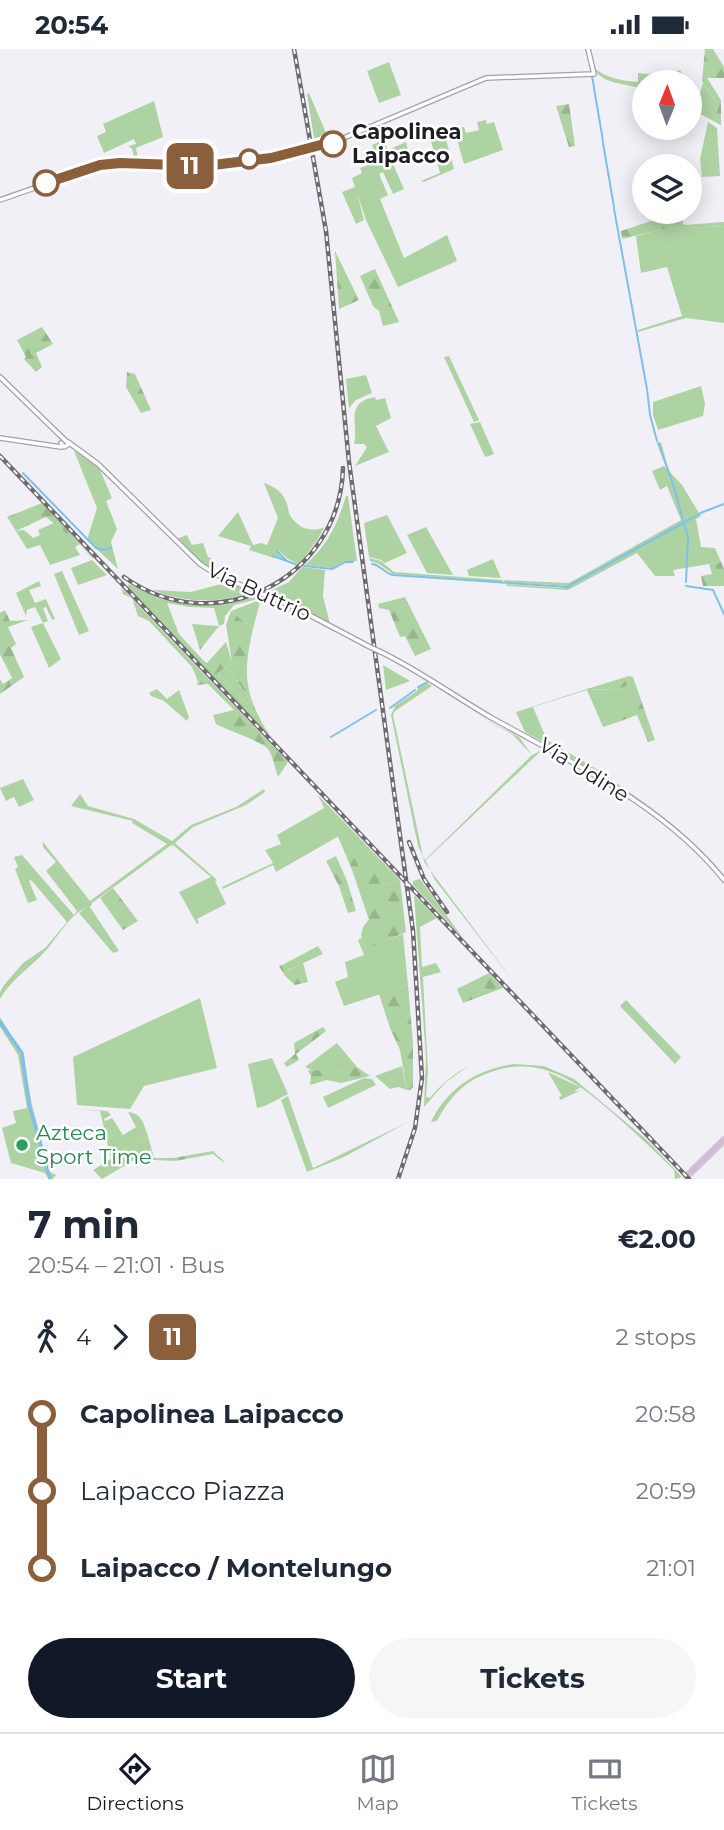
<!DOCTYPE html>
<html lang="en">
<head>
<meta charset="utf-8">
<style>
  body { margin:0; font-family:Montserrat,sans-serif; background:#f6f6f7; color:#1f2937; height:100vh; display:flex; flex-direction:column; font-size:26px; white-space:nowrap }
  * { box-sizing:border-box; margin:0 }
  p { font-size:23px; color:#747a83 }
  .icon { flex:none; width:38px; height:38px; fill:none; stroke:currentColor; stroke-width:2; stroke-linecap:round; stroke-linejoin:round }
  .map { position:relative; height:1130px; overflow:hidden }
  .side { display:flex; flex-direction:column; background:#fff; flex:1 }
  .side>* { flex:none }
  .badge { padding:0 14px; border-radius:10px; font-size:24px; line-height:46px }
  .needle { width:46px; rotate:1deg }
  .fabs { position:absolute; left:632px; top:21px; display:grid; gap:14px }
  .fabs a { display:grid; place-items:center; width:70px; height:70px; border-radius:50%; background:#fff; box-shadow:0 4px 18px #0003; font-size:35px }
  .map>.badge { position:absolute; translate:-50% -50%; box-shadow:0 0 0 4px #fff }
  .legs { display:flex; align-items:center; gap:10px; height:77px; padding:0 28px; font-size:23px }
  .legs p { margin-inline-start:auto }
  .headline { display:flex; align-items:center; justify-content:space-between; height:119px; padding:0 28px }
  h1 { font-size:38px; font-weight:700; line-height:52px }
  .primary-button { display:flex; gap:14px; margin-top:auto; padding:14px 28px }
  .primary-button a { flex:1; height:80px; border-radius:42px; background:#111827; color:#fff; font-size:28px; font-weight:700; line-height:80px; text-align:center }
  .primary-button a+a { background:#f6f6f7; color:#1f2937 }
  ul { padding:0 28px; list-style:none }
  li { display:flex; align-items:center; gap:24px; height:77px; font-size:26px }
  li i { display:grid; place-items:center; width:10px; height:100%; margin:0 9px; background:currentColor }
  li i::after { content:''; width:18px; height:18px; margin:-9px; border:5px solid; border-radius:50%; background:#fff }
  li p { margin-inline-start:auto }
  li:first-child i { background:linear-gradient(#0000 50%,currentColor 0) }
  li:last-child i { background:linear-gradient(currentColor 50%,#0000 0) }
  .status { display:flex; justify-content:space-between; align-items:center; height:49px; padding:0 35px; background:#fff; direction:ltr }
  .status svg { height:19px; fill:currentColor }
  .menu { display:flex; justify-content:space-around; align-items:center; height:98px; border-top:2px solid #e0e1e3; background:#fff; font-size:19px; color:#747a83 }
  .menu a { display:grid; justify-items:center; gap:4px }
  .menu .active { color:#111827 }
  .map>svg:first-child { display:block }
  .green { fill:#aed3a2 }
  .forest { fill:url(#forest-firs); fill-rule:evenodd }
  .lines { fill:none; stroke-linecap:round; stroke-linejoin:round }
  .stream { stroke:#7ec0eb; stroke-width:2 }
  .canal { stroke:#7ec0eb; stroke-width:3.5 }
  .minor-casing { stroke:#a4a2a9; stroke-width:6 }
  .major-casing { stroke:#cecece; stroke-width:8 }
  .minor { stroke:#fff; stroke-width:3.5 }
  .major { stroke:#d4b9da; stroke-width:5 }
  .rail-casing { stroke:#6d6b70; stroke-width:4.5 }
  .rail { stroke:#fff; stroke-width:2; stroke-dasharray:5; stroke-linecap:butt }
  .minor-bridge-casing { stroke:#a4a2a9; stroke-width:6; stroke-linecap:butt }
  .minor-bridge { stroke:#fff; stroke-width:3.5 }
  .line-1-casing { stroke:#fff; stroke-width:16 }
  .line-1 { stroke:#8b5e3c; stroke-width:10 }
  .stop-1-dot { fill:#fff; stroke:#8b5e3c; stroke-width:3.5 }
  .leisure-dot { fill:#2e9e5b; stroke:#fff; stroke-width:2.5 }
  .labels { text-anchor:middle; stroke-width:5; stroke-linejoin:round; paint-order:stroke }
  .stop-label { font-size:21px; font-weight:bold; fill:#1f1e21; stroke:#fff; text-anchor:start }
  .street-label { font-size:21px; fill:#1f1e21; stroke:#fff }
  .leisure-label { font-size:21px; fill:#27864d; stroke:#fff; text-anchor:start }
</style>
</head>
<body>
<div class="status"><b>20:54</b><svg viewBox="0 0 49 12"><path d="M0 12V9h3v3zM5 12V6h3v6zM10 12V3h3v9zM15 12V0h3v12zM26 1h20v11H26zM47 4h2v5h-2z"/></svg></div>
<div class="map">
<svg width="724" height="1130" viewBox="0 0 724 1130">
  <defs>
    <pattern id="forest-firs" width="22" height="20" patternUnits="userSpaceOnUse" patternTransform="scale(1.75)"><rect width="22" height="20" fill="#aed3a2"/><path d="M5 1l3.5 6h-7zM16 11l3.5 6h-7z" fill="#95b58b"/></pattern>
  </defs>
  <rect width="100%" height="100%" fill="#f2f0f7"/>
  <path class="green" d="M389,13L401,46L379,54L367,22Z
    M593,18C604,28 622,32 638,33V24L666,27L680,21L683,26L680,33H644V41C627,33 602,37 593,18Z
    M703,34L716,53L717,74L695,62Z
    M309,44L329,91L315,95L307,45Z
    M154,52L163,88L136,99L139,113L135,112L132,100L128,97L136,95L134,90L104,104L97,87L106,83L103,75Z
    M486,71L487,75L494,73L503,101L464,115L454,80L464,78L466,84L479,81L477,73Z
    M708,73L717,79L720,127L702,128L700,110Z
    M434,81L435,86L444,83L454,120L424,133L421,132L440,124L428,82Z
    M383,91L388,101L406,93L411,113L407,115L401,104L390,108L404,140L393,145L383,123L379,125L388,146L380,150L404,209L447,186L457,212L398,238L366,171L357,144L364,171L356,175L342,143L355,138L352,129L362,124L360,119L378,112L372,96Z
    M724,177V274L686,269L638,283V281L682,267L667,218L641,224L636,187L663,180Z
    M449,307L479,371L474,373L444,308Z
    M366,326L372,344L356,351L349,359L346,330Z
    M701,337L705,354L703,367L658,381L653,366V353Z
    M375,348L376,351L385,349L391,369L376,377L389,403L355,417L367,398L364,395H354C359,373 344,354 375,348Z
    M661,393L669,422L682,436L699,464L685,472L677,452L684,473L569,537L505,533L504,531L569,534L681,471L667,437L660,441L652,422L664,417L667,420L658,394Z
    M74,402L98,416L112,449L106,452L117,480L111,493L118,520L87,491L97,459Z
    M264,434C273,437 282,442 286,452C288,456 288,464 291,468C299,479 311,484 324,478L318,490L299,515L288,510L278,501L277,503L283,509L275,507L274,509L249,501L251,497L218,487L238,463L253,496L261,494L267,496L278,469Z
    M346,447H348L357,512H344L332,519L305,516C326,498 338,475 346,447Z
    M700,465L701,467L696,470L701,498L715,499L721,513L673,521L675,527H655L637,504L568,541L507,537L506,535L561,539L571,537Z
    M387,466L407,504L385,514L381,511L369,508L364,474Z
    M54,474L67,485L70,484L94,509H92L80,495L75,498L80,506L50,516L40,496L27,500L16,482L24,481L33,489L40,486L38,481Z
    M426,478L453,526L427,524L407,486Z
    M187,486L192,496L203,494L208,508L213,510L216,522L199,512L176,490Z
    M369,509L381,512L394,523L502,531L503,533L393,525L379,515L370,512Z
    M493,510L501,529L469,527L467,521Z
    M92,511L107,526L78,536L71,519Z
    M302,518L325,521L323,547L330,575L300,558L266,544L289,533Z
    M62,522L89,582L79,586L54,525Z
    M220,531L253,544C244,545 235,548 226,550C201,553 176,551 153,541L191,543L221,535L238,544Z
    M39,532L41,537L29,541L35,554L46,550L55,570L52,571L46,558L43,559L48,572L43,574L61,610L49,619L31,578L43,574L35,558L27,561L26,567L16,544Z
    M129,535L158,549L191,556L227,555L258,547L311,571L258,550L234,556L225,567L224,575L219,577L214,559L190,558L167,554L179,585L203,611L199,614L127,538Z
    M121,538L195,616L199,627L198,635L196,627L192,618L149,572L138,567L132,549L123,545Z
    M257,552L260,553L253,580L231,562Z
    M383,616L410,632L386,641Z
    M227,618L251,652L247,655L217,624Z
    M426,633L432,637L395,662L393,666L424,812L532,706L513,686L479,667L519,688L532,706L542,701L424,813L517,937L435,831L418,797L391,666L395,657L417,642L418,638Z
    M629,636L631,651L615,669L621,672L603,678L587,641L533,658L547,691L600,722L655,762L653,763L577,712L525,683L516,663L587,640L616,641Z
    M157,640L167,650L179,641L189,668L187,672L164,652L151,647L149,644Z
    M23,730L34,751L19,758L14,748L6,752L0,739Z
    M264,740L265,743L246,756L193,778L175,794L217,831L215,832L226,855L197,870L199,874L197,875L179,843L211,828L173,796L170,797L92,854L91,857C73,861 60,885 48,899C32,918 13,928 0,950V943L4,936L23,914L45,899L67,873L31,831L29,832L37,851L28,854L15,820L18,818L14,808L22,806L74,866L77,862L46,822L56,813L43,798V793L90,852L167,795L132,774L133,772L71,757L80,745L88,757L134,770L172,792L191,776L236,758Z
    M318,746L400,831L384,836L373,824L359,819L345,790L335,781L339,787L276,823L273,816L223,840L222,838L273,814L265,801L281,795L277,786L324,759Z
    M420,830L463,889L413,836V832Z
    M414,846L437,869L420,878L422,918L436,914L441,923L423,928L428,1023L426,1048L430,1049C441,1035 454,1025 470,1016L445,1034L424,1058L426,1009Z
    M403,885L408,936L344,957L335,933L348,928L345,913L364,906L358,891L361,889L365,900Z
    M318,897L323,905L288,921L284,915Z
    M200,949L217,1019L144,1037L130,1060L77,1056L73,1008Z
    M626,951L681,1008L675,1015L620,957Z
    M0,968L22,1003L25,1028H27L32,1056L50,1123L56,1126L53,1130H49L45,1124L11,1114L2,1079L16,1074L13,1062L27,1059L18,1006L0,978Z
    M337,994L357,1018C342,1022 319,1026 305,1018Z
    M272,1009L288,1045L265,1057L257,1059L248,1015Z
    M514,1015L544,1017L574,1030L646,1090L682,1128L675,1130L674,1121C655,1102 635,1084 615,1066C579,1034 541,1005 491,1023C464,1032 450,1048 437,1072L431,1073C447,1039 478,1020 514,1015Z
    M402,1017L407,1041L398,1038L390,1040L375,1027Z
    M548,1023L580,1038L574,1043L582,1041L560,1051L559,1048L562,1047Z
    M364,1029L372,1030L376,1036L328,1059L323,1048Z
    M288,1047L313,1119L408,1073L344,1108L307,1123L281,1051Z
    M64,1059L107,1062L111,1066L104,1070L105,1072L112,1069L123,1086L136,1078L128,1063C143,1065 143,1074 148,1087L111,1110L100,1062Z"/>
  <path class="forest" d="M705,0H713L724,18V29H707L721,51V76L724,78L717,74L716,53L702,32Z
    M569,55L575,97L569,98L556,57Z
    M681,168L684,176L724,173V177L663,180L622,190L621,182L660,169Z
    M335,202L359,251L339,260Z
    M375,220L399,273L383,277L379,262L373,257L360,227Z
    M42,278L53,295L36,304L42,318L36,323L24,310L26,308L17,291Z
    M127,323L135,325L151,361L141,364L126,338Z
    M480,373L494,405L485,408L470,375Z
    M42,454L70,484L67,485L46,468L16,482L7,468Z
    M721,513L724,520V537H703L701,527L712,525L709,515Z
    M405,548L431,600L415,607L405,587L400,588L389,561L379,559L378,555Z
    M5,561L10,572L28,571L8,578L16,595L11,599L24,628L0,645V630L3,635L12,629L0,605V564Z
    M231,562L253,580C242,626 245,647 270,687L199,614L203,611L207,614L226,593L232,613L226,576ZM227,618L251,652L247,655L217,624Z
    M192,575L219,577L200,601Z
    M195,616L288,713L278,728C275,720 273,707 268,700C263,693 227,681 216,675L213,666L234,661L208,635L196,636L199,633Z
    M629,627L633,628L655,691L648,693L637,666L621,672L609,670L605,662L631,651L629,636L616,641L587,640Z
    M334,778L345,790L359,818L369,815L373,824L379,822L384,836L400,831L406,883L365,901C360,888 359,880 369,871L352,821Z
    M336,807L347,832L356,862L348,864L339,837L326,812Z
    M113,839L138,872L123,881L100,849Z
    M89,856L90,858L119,902L113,904L79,864Z
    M303,914L308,933L295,936L285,927L279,917L284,915L289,921Z
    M489,924L503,939L463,954L457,940Z
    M408,936L413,994V1038L410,1041H407L400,1001L390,979L379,945Z
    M323,978L326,982L296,1005L299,1011L287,1018L284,1014L295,1005L294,994Z
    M357,1018L370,1027L341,1034L327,1031L310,1036L311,1027L308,1021L338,1022Z
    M148,1087L154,1109H173L213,1102L226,1115L213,1105L175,1112L153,1111L151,1101L102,1130L93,1121Z"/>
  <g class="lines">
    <path class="stream" d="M592,27L603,92
      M603,94L614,158
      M614,160L647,340L650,366L657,392
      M658,394L672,432L688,488L686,533
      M23,424L96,499L102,501L111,499
      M277,502L286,511
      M273,507L298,516
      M372,515C381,516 384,524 393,526L567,538L703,463L724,455
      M304,517L332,520L345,513H353
      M686,537L713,541L724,565
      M418,638L427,633
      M465,654L475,661
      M390,659L415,641
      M331,688L376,661"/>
    <path class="canal" d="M0,973L22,1004L29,1055L50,1130"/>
    <g class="minor-casing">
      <path id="minor" d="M315,99L339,91L486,29L594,25L588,0
        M0,151L100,116L120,114L206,117L270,109L308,100
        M0,328L69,395L64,398L61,394
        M0,389L61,398
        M68,393L98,415L200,515L217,526L300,561L370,598
        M381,603C420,622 454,647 492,669C574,715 664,756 724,831"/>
    </g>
    <g class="major-casing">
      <path id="major" d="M687,1127L724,1091"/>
    </g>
    <use href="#minor" class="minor"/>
    <use href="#major" class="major"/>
    <g class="rail-casing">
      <path id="rail" d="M294,0L326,182L349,413L413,882L422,1029L415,1079L398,1130
        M0,407L689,1130
        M124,528C215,593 340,530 343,419
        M409,793L424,830L447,863"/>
    </g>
    <use href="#rail" class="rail"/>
    <g class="minor-bridge-casing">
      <path id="minor-bridge" d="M308,100L315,99
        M370,598L381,603"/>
    </g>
    <use href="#minor-bridge" class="minor-bridge"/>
  </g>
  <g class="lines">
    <g class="line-1-casing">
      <path id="line-1" d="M46,134L100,116L120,114L205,117L271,109L332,93L333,95"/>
    </g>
    <use href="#line-1" class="line-1"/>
  </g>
  <g class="stop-1-dot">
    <circle cx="333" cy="95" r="12"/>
    <circle cx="249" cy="110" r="9"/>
    <circle cx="46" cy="134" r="12"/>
  </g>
  <circle class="leisure-dot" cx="22" cy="1096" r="7"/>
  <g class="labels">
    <g class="stop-label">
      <text x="352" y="90">Capolinea<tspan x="352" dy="24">Laipacco</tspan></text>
    </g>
    <g class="street-label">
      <text transform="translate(259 543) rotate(25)" y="7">Via Buttrio</text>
      <text transform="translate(584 721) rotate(32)" y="7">Via Udine</text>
    </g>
    <g class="leisure-label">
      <text x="36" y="1091">Azteca<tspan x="36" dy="24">Sport Time</tspan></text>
    </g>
  </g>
</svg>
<div class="fabs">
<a><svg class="needle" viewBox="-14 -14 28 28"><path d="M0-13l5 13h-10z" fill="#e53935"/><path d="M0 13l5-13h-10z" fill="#747a83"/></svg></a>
<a><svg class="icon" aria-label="layers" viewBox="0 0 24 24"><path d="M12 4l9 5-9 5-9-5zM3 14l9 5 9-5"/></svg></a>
</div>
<b class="badge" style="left:190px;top:117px;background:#8b5e3c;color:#fff">11</b>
</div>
<section class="side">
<div class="headline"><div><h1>7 min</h1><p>20:54 – 21:01 · Bus</p></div><b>€2.00</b></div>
<div class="legs"><svg class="icon" aria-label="walk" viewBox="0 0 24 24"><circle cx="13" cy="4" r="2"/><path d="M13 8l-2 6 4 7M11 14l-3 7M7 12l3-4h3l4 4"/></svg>4<svg class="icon" aria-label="forward" viewBox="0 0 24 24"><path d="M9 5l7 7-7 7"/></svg><b class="badge" style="background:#8b5e3c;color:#fff">11</b><p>2 stops</p></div>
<ul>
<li><i style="color:#8b5e3c"></i><b>Capolinea Laipacco</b><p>20:58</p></li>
<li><i style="color:#8b5e3c"></i><span>Laipacco Piazza</span><p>20:59</p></li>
<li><i style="color:#8b5e3c"></i><b>Laipacco / Montelungo</b><p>21:01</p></li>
</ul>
<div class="primary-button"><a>Start</a><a>Tickets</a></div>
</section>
<nav class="menu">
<a class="active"><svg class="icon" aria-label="directions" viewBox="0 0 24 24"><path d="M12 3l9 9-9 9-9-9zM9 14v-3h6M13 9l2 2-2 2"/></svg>Directions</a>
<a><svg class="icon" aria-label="map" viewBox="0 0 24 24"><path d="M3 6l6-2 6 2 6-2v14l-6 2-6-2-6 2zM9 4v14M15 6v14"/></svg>Map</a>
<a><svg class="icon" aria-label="tickets" viewBox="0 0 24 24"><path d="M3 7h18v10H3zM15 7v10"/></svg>Tickets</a>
</nav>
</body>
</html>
